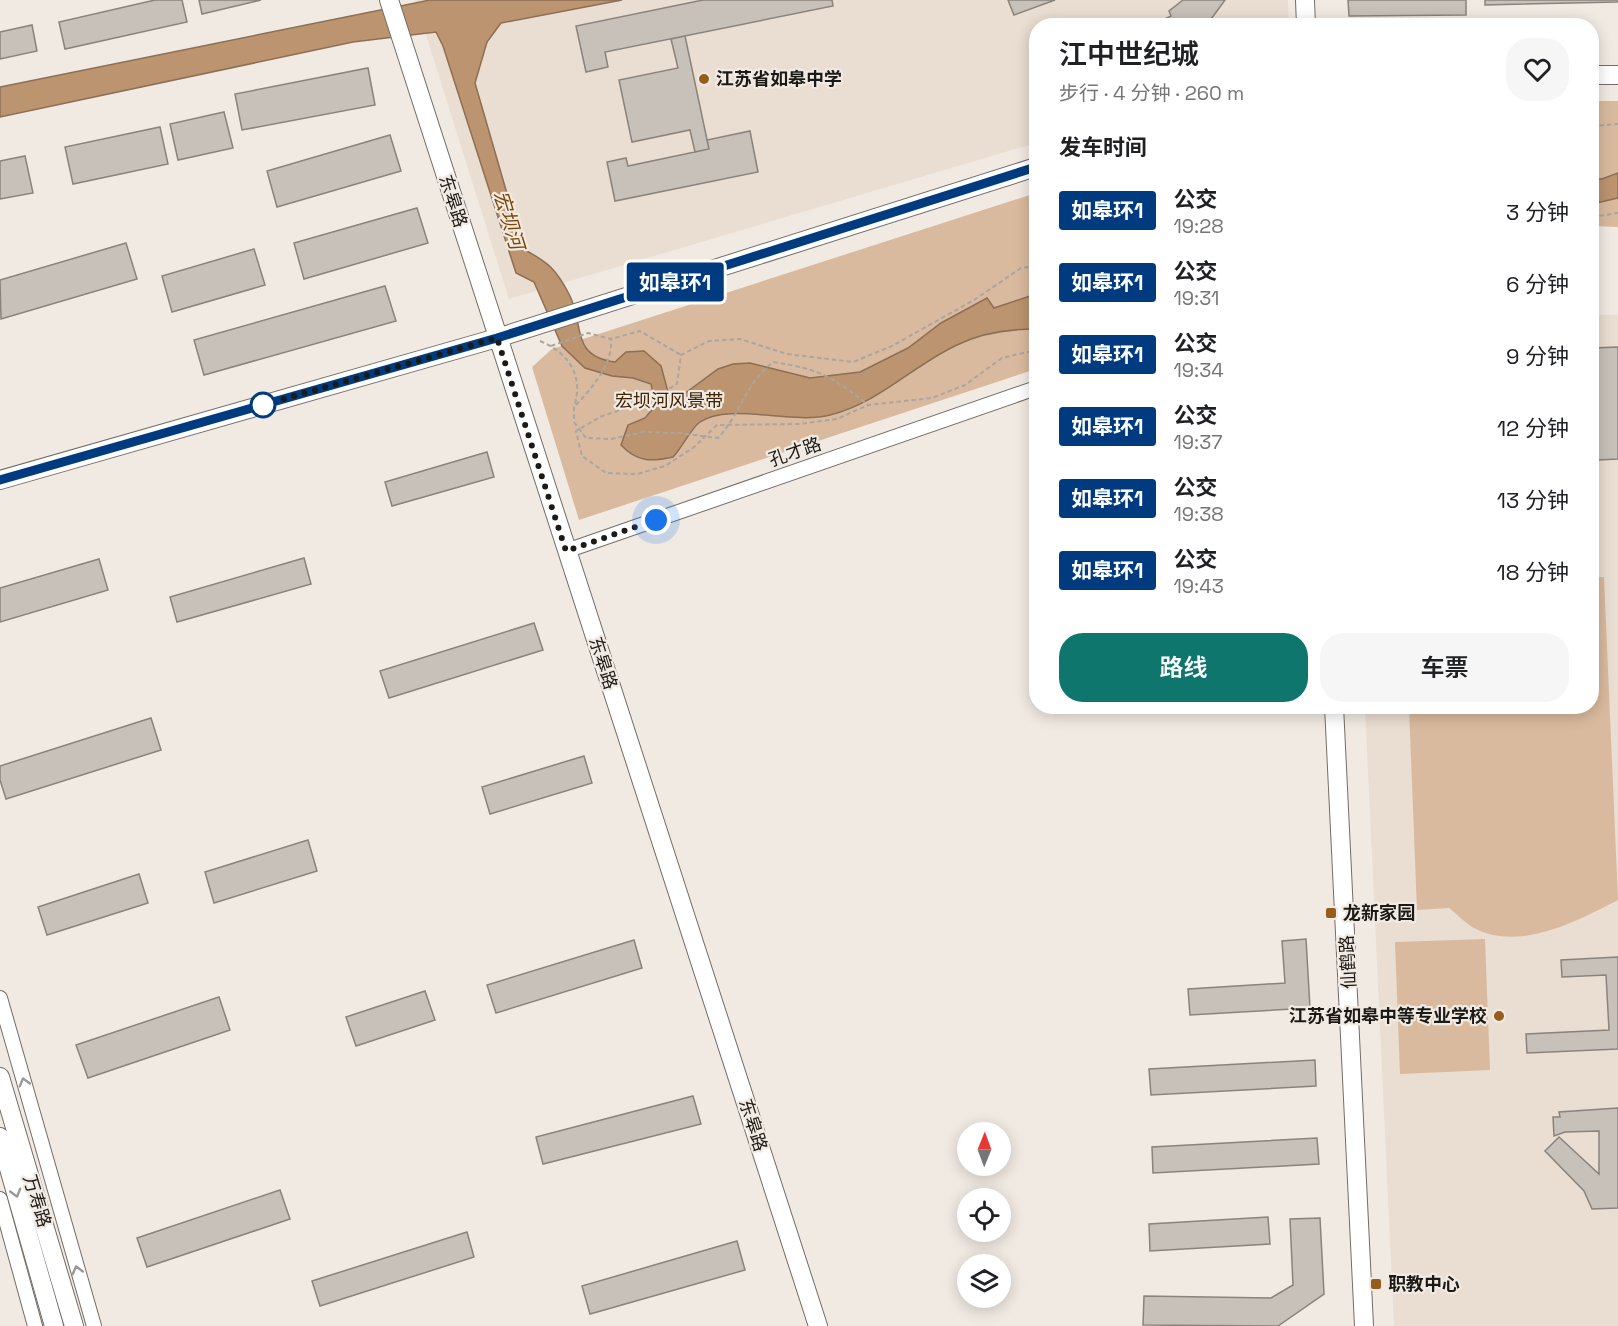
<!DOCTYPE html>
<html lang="zh">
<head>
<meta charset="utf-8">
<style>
  body { margin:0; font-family:"Space Grotesk","Noto Sans SC",sans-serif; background:#f6f6f6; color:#202124; height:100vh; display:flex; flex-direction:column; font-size:22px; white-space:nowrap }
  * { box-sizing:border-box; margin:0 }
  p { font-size:20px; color:#757577 }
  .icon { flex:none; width:33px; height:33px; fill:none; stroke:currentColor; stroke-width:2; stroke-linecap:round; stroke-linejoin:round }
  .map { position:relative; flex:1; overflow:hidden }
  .side { position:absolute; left:1029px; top:18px; width:570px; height:696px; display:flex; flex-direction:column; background:#fff; border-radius:24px; box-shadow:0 3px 15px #0003 }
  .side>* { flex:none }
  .badge { padding:0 12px; border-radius:4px; font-size:21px; line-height:39px }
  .needle { width:39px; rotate:1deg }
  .controls { position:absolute; left:957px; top:1122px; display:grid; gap:12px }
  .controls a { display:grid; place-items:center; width:54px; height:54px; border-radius:50%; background:#fff; box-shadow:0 3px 15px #0003; font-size:30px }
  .you { position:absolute; width:30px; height:30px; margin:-15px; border:4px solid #fff; border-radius:50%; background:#1a73e8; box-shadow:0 0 0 9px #1a73e833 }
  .map>.badge { position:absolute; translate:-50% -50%; box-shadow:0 0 0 3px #fff }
  h2 { padding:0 30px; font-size:22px; line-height:54px }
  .round { display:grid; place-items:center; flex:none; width:63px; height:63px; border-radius:24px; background:#f6f6f6 }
  .overview { display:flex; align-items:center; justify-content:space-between; height:102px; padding:0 30px }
  h1 { font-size:28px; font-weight:600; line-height:45px }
  .action { display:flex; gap:12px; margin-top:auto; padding:12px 30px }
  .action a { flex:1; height:69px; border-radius:24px; background:#0f766e; color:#fff; font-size:24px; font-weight:600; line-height:69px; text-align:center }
  .action a+a { background:#f6f6f6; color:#202124 }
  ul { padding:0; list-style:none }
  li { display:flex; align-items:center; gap:18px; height:72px; padding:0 30px }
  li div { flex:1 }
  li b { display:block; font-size:22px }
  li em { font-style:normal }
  li .badge { min-width:66px; font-weight:700; text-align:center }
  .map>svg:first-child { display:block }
  .built { fill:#eaddd1 }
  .green { fill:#daba9e }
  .water { fill:#bc946f; stroke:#8c6f55; stroke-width:1.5 }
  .building { fill:#c8c1ba; stroke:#8a837d; stroke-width:1.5 }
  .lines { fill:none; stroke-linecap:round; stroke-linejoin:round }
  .street-casing { stroke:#736d67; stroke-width:16 }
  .secondary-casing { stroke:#736d67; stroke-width:20 }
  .path { stroke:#aaa59f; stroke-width:2; stroke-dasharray:4.5 3; stroke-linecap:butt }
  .street { stroke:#fff; stroke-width:14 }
  .secondary { stroke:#fff; stroke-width:18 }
  .path-bridge { stroke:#aaa59f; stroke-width:2; stroke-dasharray:4.5 3; stroke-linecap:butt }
  .oneway { stroke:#999897 }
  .line-casing { stroke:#fff; stroke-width:14 }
  .line { stroke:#003b80; stroke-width:9 }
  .walk { stroke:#1c1a17; stroke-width:6; stroke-dasharray:0 10.8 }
  .poi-dot { fill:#975d1c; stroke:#f1eae3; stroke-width:2 }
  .stop-dot { fill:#fff; stroke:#003b80; stroke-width:3 }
  .labels { text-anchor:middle; stroke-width:4.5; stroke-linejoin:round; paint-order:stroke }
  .poi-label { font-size:18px; font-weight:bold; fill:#1c1a17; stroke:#f1eae3; text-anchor:start }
  .street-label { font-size:18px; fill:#1c1a17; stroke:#f1eae3 }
  .park-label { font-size:18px; fill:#3f2305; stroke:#f1eae3 }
  .water-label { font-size:20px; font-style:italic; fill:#7d4909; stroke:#f1eae3 }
</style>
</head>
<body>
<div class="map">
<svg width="1618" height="1326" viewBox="0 0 1618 1326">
  <rect width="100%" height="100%" fill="#f1eae3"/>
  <path class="built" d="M415,0H1288L1289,25L1036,26V143L509,299Z
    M1592,315H1618V1326H1394L1365,707L1592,706Z"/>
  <path class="green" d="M1592,101H1618V227L1592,226Z
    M1036,193V369L579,520L532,367L552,349Z
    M1592,577H1604L1618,900C1578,921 1519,952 1474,928C1465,923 1457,914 1449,908L1417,910L1409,707L1592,706Z
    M1485,939L1490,1070L1400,1074L1395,942Z"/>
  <path class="water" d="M430,0H622L501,23L487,42L475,83L523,249C548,262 556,269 569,294C585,323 569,356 615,362L626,352L644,351L661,366L668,392L684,394L718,369L733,364L750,363L810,378L860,372L908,348L941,323L987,298L994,308L1036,294V329C1010,329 981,333 957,345C912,366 879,403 830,415C791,425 729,402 700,422C691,428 682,448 673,457C651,462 637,462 621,445L628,425L645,418L656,405L651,384L633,378L612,376L585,368L562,346L534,282L516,273L443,46L436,32L353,42L0,117V87Z
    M1618,173V198L1592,204V179H1602Z"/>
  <path class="building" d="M155,0H182L187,22L65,49L59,22Z
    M199,0H261L202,14Z
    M703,0H832L833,6L605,52L608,67L586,72L576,26Z
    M1008,0H1055L1014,15Z
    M1183,0H1225L1206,26H1150L1171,16L1169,11Z
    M1348,0H1466V15L1349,16Z
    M1485,0H1618V2L1485,5Z
    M32,25L37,51L0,59V32Z
    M685,36L709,149L695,152L690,130L632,142L619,80L678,68L671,39Z
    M368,68L375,105L242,130L235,94Z
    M224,112L233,148L178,160L170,124Z
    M160,127L168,164L73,184L65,147Z
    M750,131L758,172L615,201L607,162L626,158L628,166L709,149L707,140Z
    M390,135L401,171L277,207L267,171Z
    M25,156L33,193L0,199V161Z
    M417,208L428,243L304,279L294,243Z
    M126,243L137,279L1,319L0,280Z
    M254,249L265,285L172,312L162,276Z
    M385,286L396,321L204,375L194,340Z
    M1618,347V459L1598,460L1592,348Z
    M487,452L494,477L392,506L385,482Z
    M304,558L311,584L177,622L170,597Z
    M99,559L108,590L0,622V588Z
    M534,623L543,650L389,698L380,671Z
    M151,718L161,750L6,799L0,780V766Z
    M584,756L592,783L490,814L482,787Z
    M308,840L317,871L214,903L205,872Z
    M139,874L148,903L47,935L38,907Z
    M1306,939L1310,1008L1190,1015L1188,989L1285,983L1282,941Z
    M634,940L642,968L496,1013L487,985Z
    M1618,957V1049L1527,1053L1526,1034L1609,1030L1606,975L1562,977L1561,960Z
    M425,991L435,1020L356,1046L346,1017Z
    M219,997L230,1030L88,1078L76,1045Z
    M1315,1060L1316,1086L1151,1095L1149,1069Z
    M693,1096L701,1124L543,1164L536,1137Z
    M1618,1108V1208L1592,1209L1584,1191L1545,1151L1559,1137L1599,1174V1131L1565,1132L1554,1136L1553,1117H1560L1559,1112Z
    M1317,1138L1319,1164L1153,1173L1152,1147Z
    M280,1190L290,1219L147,1267L137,1238Z
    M1268,1217L1270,1244L1150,1251L1149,1224Z
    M1320,1218L1324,1294L1278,1326L1143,1325L1144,1296L1271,1298L1293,1285L1290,1219Z
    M467,1232L474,1257L320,1306L312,1281Z
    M737,1241L745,1270L590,1314L582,1286Z"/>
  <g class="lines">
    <g class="street-casing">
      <path id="street" d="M566,551L1036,388
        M0,998L94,1326
        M0,1199L35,1326"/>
    </g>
    <g class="secondary-casing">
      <path id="secondary" d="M389,0L818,1326
        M1305,0L1306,26
        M1592,75H1618
        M0,480L497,338L1036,167
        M1334,706L1364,1326
        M0,1077L74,1326
        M0,1137L54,1326"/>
    </g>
    <path class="path" d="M1592,126L1618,124
      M1592,217L1618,213
      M1036,266L1021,268L974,300L892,346L853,362L787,354L740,339L709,341L681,355L677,384L646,402L602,416L576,431L582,456L606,473L637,474L665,466L693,448L717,425L799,424L837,419L868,405L932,398L965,385L1002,358L1036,350
      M540,341C569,353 584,376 574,407
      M551,346L588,333L611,339L640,331L681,355
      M576,405C593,387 613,364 611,339"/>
    <use href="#street" class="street"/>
    <use href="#secondary" class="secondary"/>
    <path class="path-bridge" d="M574,407V422L586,438L611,439L644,432L680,433L718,438C741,413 746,383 773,362C819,369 832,376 868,405"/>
  </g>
  <defs><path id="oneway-chevron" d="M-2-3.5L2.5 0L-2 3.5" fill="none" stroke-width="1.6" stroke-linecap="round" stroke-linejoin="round" transform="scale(1.5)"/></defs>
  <g class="oneway">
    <use href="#oneway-chevron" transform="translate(24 1082) rotate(-106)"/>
    <use href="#oneway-chevron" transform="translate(16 1193) rotate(74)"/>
    <use href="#oneway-chevron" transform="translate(77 1270) rotate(-105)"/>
  </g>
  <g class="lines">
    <g class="line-casing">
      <path id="line" d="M0,480L497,338L1036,167"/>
    </g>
    <use href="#line" class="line"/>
    <path class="walk" d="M263,405L497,338L566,551L656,520"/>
  </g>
  <g class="poi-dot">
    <circle cx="704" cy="79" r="6"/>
    <rect x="1325" y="907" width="12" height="12" rx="3"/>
    <circle cx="1499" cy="1016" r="6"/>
    <rect x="1370" y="1278" width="12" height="12" rx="3"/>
  </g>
  <circle class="stop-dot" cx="263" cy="405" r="12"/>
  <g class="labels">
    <g class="poi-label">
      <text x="716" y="85">江苏省如皋中学</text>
      <text x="1343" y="919">龙新家园</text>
      <text x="1487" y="1022" text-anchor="end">江苏省如皋中等专业学校</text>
      <text x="1388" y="1290">职教中心</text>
    </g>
    <g class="street-label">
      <text transform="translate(453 201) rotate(72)" y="6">东皋路</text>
      <text transform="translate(795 452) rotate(-19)" y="6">孔才路</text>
      <text transform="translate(603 663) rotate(72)" y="6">东皋路</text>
      <text transform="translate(1348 962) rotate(-93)" y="6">仙鹤路</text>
      <text transform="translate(753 1125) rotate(72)" y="6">东皋路</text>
      <text transform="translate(37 1201) rotate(73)" y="6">万寿路</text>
    </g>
    <g class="park-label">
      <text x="669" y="407">宏坝河风景带</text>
    </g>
    <g class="water-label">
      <text transform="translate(509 220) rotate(73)" y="7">宏坝河</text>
    </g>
  </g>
</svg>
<div class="controls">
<a><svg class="needle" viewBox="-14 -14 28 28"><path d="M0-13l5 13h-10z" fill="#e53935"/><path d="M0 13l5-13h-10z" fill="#757577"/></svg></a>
<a><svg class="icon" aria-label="locate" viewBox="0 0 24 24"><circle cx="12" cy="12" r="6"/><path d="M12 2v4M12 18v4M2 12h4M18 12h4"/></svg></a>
<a><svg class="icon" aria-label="layers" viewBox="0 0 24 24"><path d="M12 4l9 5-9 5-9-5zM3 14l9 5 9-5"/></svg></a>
</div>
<div class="you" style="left:656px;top:520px"></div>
<b class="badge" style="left:675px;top:282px;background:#003b80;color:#fff">如皋环1</b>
<section class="side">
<div class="overview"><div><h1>江中世纪城</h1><p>步行 · 4 分钟 · 260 m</p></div><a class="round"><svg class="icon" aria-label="heart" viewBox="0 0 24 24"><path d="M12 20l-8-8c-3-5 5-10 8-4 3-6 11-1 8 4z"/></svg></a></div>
<h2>发车时间</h2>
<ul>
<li><span class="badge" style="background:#003b80;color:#fff">如皋环1</span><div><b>公交</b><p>19:28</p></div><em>3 分钟</em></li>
<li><span class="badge" style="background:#003b80;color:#fff">如皋环1</span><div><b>公交</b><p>19:31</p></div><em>6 分钟</em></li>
<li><span class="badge" style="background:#003b80;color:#fff">如皋环1</span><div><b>公交</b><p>19:34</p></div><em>9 分钟</em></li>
<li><span class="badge" style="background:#003b80;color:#fff">如皋环1</span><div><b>公交</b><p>19:37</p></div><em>12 分钟</em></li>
<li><span class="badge" style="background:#003b80;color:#fff">如皋环1</span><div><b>公交</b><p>19:38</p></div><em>13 分钟</em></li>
<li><span class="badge" style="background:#003b80;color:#fff">如皋环1</span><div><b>公交</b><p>19:43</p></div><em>18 分钟</em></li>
</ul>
<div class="action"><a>路线</a><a>车票</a></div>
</section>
</div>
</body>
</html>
